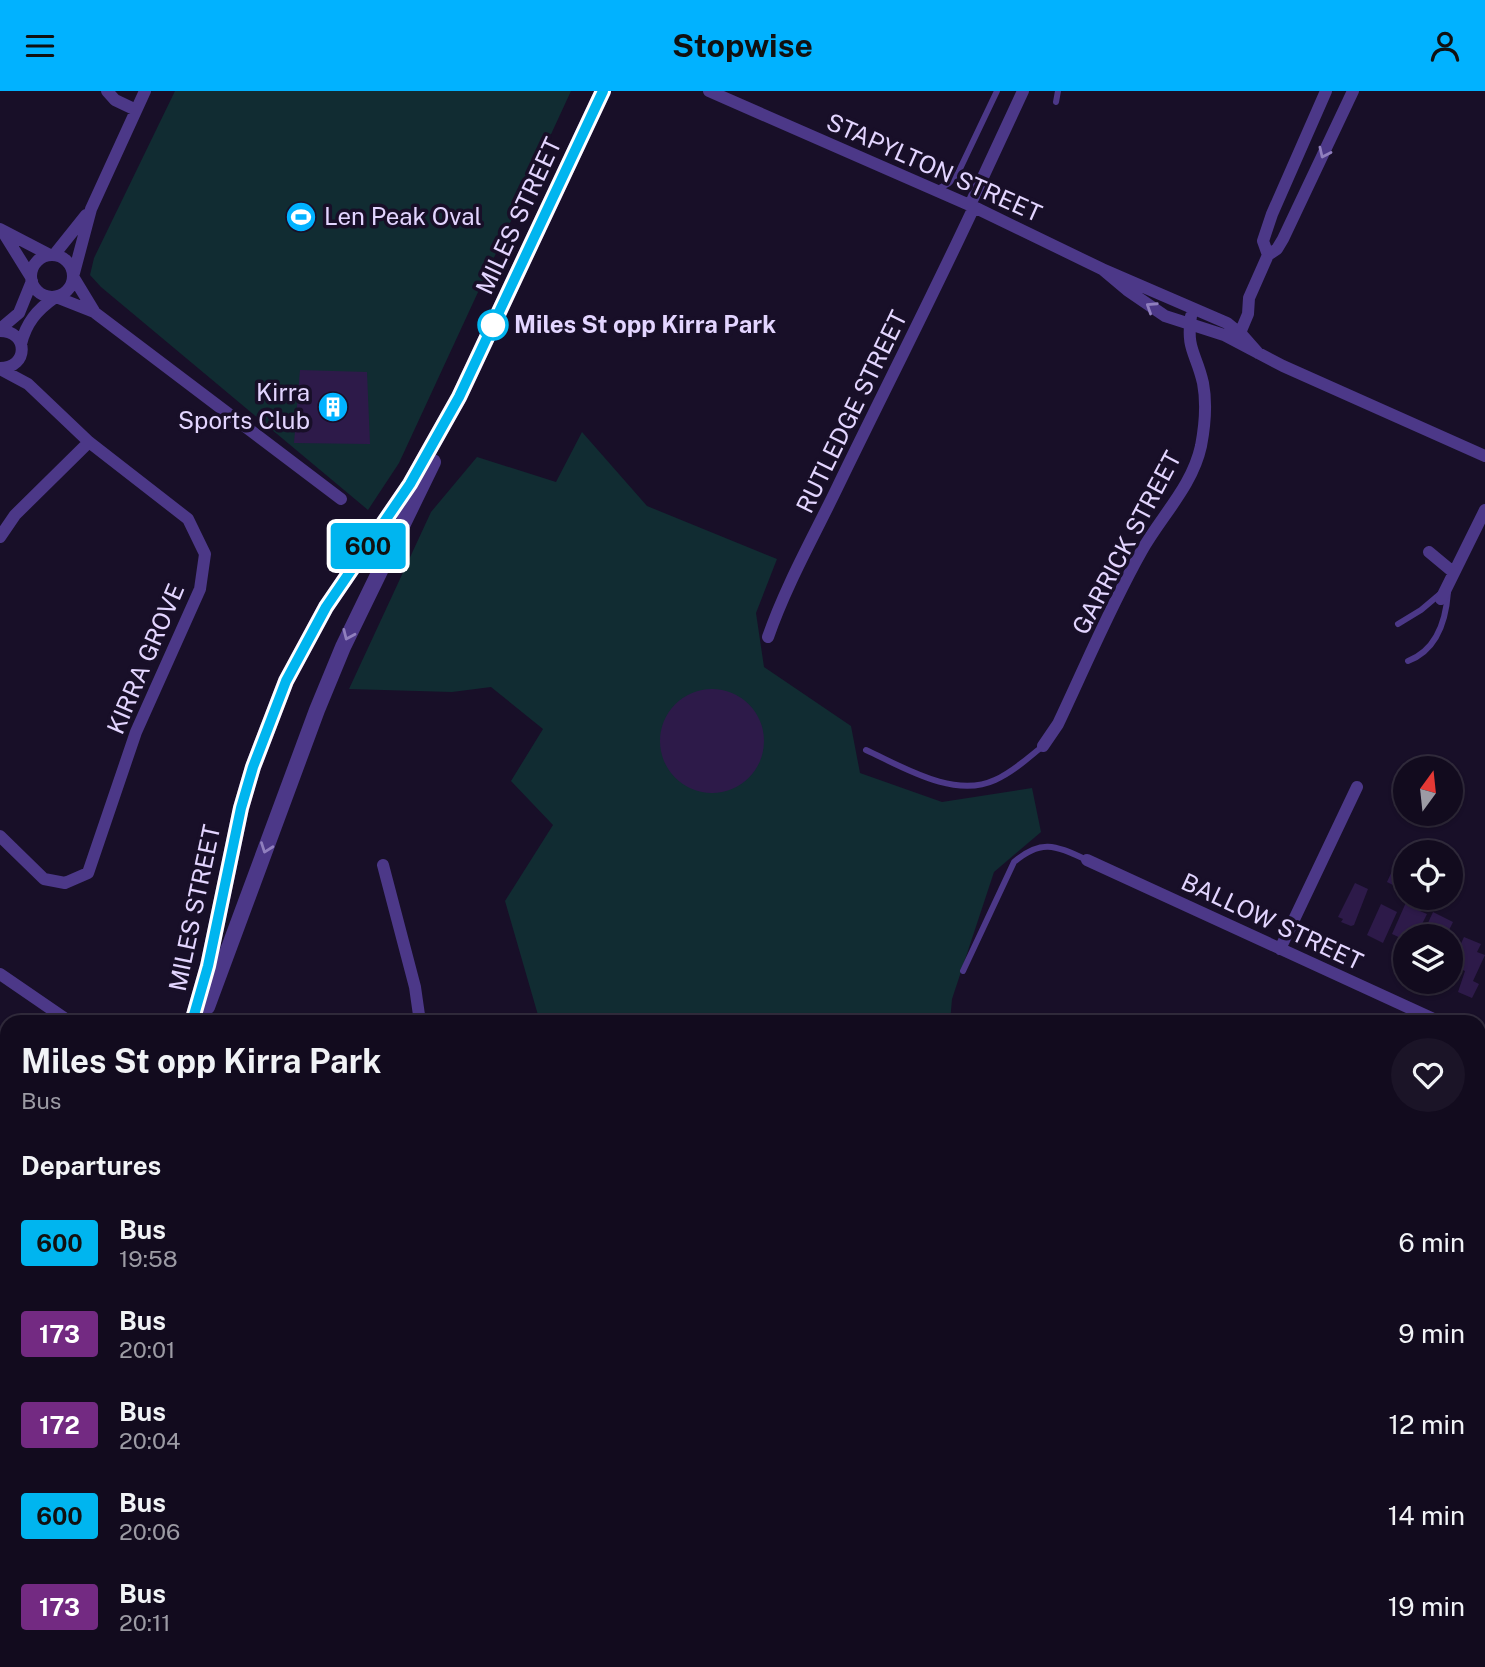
<!DOCTYPE html>
<html lang="en">
<head>
<meta charset="utf-8">
<style>
  body { margin:0; font-family:"Public Sans",sans-serif; background:#1b1427; color:#f1f3f6; height:100vh; display:flex; flex-direction:column; font-size:26px; white-space:nowrap }
  * { box-sizing:border-box; margin:0 }
  p { font-size:23px; color:#9c9ba4 }
  .icon { flex:none; width:38px; height:38px; fill:none; stroke:currentColor; stroke-width:2; stroke-linecap:round; stroke-linejoin:round }
  .map { position:relative; flex:1; overflow:hidden }
  .details { position:absolute; left:0px; top:924px; width:1486px; height:653px; display:flex; flex-direction:column; background:#120b1e; border-radius:21px 21px 0 0; box-shadow:0 2px 5px #0004,0 0 0 2px #312b3c }
  .details>* { flex:none }
  .badge { padding:0 14px; border-radius:5px; font-size:24px; line-height:46px }
  .needle { width:46px; rotate:15deg }
  .controls { position:absolute; left:1393px; top:665px; display:grid; gap:14px }
  .controls a { display:grid; place-items:center; width:70px; height:70px; border-radius:50%; background:#120b1e; box-shadow:0 2px 5px #0004,0 0 0 2px #312b3c; font-size:35px }
  .map>.badge { position:absolute; translate:-50% -50%; box-shadow:0 0 0 4px #fff }
  h2 { padding:0 21px; font-size:26px; line-height:63px }
  .round { display:grid; place-items:center; flex:none; width:74px; height:74px; border-radius:37px; background:#1b1427 }
  .head { display:flex; align-items:center; justify-content:space-between; height:119px; padding:0 21px }
  h1 { font-size:33px; font-weight:700; line-height:52px }
  ul { padding:0; list-style:none }
  li { display:flex; align-items:center; gap:21px; height:91px; padding:0 21px }
  li div { flex:1 }
  li b { display:block; font-size:26px }
  li em { font-style:normal }
  li .badge { min-width:77px; font-weight:700; text-align:center }
  header { display:flex; justify-content:space-between; align-items:center; height:91px; padding:0 21px; background:#01b2ff; color:#111; font-size:32px; font-weight:700 }
  .map>svg:first-child { display:block }
  .green { fill:#112c32 }
  .water { fill:#081247 }
  .building { fill:#2d1a49 }
  .lines { fill:none; stroke-linecap:round; stroke-linejoin:round }
  .service { stroke:#4c3888; stroke-width:6 }
  .minor { stroke:#4c3888; stroke-width:12 }
  .tertiary { stroke:#4c3888; stroke-width:16 }
  .oneway { stroke:#907fbe }
  .line-casing { stroke:#fff; stroke-width:16 }
  .line { stroke:#00b5ef; stroke-width:10 }
  .stop-dot { fill:#fff; stroke:#00b5ef; stroke-width:3.5 }
  .labels { text-anchor:middle; stroke-width:7; stroke-linejoin:round; paint-order:stroke }
  .street-label { font-size:24px; fill:#e3d5ff; stroke:#180f28 }
  .poi-label { font-size:24px; fill:#e3d5ff; stroke:#180f28; text-anchor:start }
  .stop-label { font-size:24px; font-weight:bold; fill:#e3d5ff; stroke:#180f28; text-anchor:start }
</style>
</head>
<body>
<header><svg class="icon" aria-label="menu" viewBox="0 0 24 24"><path d="M4 6h16M4 12h16M4 18h16"/></svg>Stopwise<svg class="icon" aria-label="person" viewBox="0 0 24 24"><circle cx="12" cy="8" r="4"/><path d="M4 21q1-7 8-7t8 7"/></svg></header>
<div class="map">
<svg width="1485" height="1576" viewBox="0 0 1485 1576">
  <rect width="100%" height="100%" fill="#180f28"/>
  <path class="green" d="M175,0H571L399,372L368,419L101,196L90,184L94,167Z
    M582,341L647,415L777,468L756,522L764,576L851,635L860,682L942,711L1032,697L1041,741L994,781L952,908L950,931H540L505,810L553,734L511,690L543,638L491,596L452,601L349,598L431,421L477,366L556,391Z"/>
  <path class="water" d="M7,1395V1570H66L63,1576H0V1403Z
    M272,1570H593L600,1576H287Z"/>
  <path class="building" d="M300,279L367,281L370,353L294,352Z
    M660 650a52 52 0 1 1 104 0a52 52 0 1 1-104 0Z
    M1393,778L1405,784V800L1387,791Z
    M1355,792L1368,798L1354,834L1351,835L1341,831L1343,828L1338,826Z
    M1408,807L1423,813L1420,820L1427,823L1416,845H1405V849L1392,843Z
    M1381,813L1397,821L1383,852L1367,844Z
    M1433,821L1453,831L1446,845H1422Z
    M1464,846L1481,853L1477,861L1485,864L1473,890L1479,893L1472,907L1458,901L1465,880L1451,874Z
    M0,1046L7,1049V1076L0,1072Z
    M7,1097V1158L3,1168L0,1167V1112Z
    M0,1323L7,1329V1374L4,1377L0,1373V1361L5,1356L0,1352Z
    M99,1570H121L125,1576H95L100,1572Z
    M127,1570H154L158,1576H131Z
    M175,1570H218L217,1576H176Z"/>
  <g class="lines">
    <path class="service" d="M1056,11L1058,0
      M938,98L949,92L958,82L997,0
      M1398,533L1421,519L1440,503
      M1408,570C1437,559 1446,529 1448,501
      M866,659C903,676 954,708 995,689C1013,681 1028,667 1043,655
      M963,880L1014,771C1042,747 1056,755 1087,769"/>
    <path class="minor" d="M107,0L115,9L136,19
      M709,0L974,116L1102,178
      M970,114L1023,0
      M0,138L50,164
      M3,141L31,186
      M31 185a21 21 0 1 1 42 0a21 21 0 1 1-42 0Z
      M54,164L86,124
      M1268,164L1263,150L1272,123L1326,0
      M74,182L91,118L145,0
      M74,187L94,220
      M56,206L94,221L341,408
      M0,238L19,222L32,190
      M0,240C29,240 29,277 0,277
      M1234,242H1240L1248,223L1249,207L1268,164L1277,158L1283,148L1353,0
      M21,253C26,232 37,219 54,207
      M1258,262L1243,245L1227,232L1102,178L1127,199L1165,225L1224,244L1283,275L1485,365
      M0,278L28,293L89,351L188,428L205,463L200,498L136,641L88,782L65,792L44,788L0,745
      M0,446L15,424L89,351
      M1429,461L1453,481
      M1441,508L1485,419
      M768,546C786,494 814,445 838,395C883,302 930,210 974,116
      M1043,655L1058,633C1085,576 1110,516 1141,461C1161,425 1192,396 1201,355C1205,334 1207,313 1203,292C1196,261 1186,259 1191,225
      M1087,769L1440,931
      M383,774L415,896L420,931
      M1280,858L1357,696
      M0,883L70,931
      M1479,949L1485,952
      M1479,1141L1485,1127
      M0,1207L7,1213
      M1479,1341L1485,1335
      M737,1570L740,1576
      M1027,1570L1028,1576
      M1251,1576L1257,1570"/>
    <path class="tertiary" d="M207,916L317,619L343,556L433,371
      M192,931L208,875L241,717L253,676L286,590L326,516L410,393L459,306L603,0
      M0,1230L7,1222"/>
  </g>
  <defs><path id="oneway-chevron" d="M-2-3.5L2.5 0L-2 3.5" fill="none" stroke-width="1.6" stroke-linecap="round" stroke-linejoin="round" transform="scale(1.75)"/></defs>
  <g class="oneway">
    <use href="#oneway-chevron" transform="translate(1324 62) rotate(115)"/>
    <use href="#oneway-chevron" transform="translate(1151 216) rotate(-147)"/>
    <use href="#oneway-chevron" transform="translate(348 544) rotate(114)"/>
    <use href="#oneway-chevron" transform="translate(266 757) rotate(110)"/>
  </g>
  <g class="lines">
    <g class="line-casing">
      <path id="line" d="M192,931L208,875L241,717L253,676L286,590L326,516L410,393L459,306L603,0"/>
    </g>
    <use href="#line" class="line"/>
  </g>
  <defs>
    <g id="stadium-disc" transform="scale(1.575)"><circle r="9.5" fill="#01b2ff" stroke="#180f28"/><path d="M0-5a6.5 5 0 1 0 0 10a6.5 5 0 1 0 0-10ZM-3.5-1.8h7v3.6h-7Z" fill="#fff"/></g>
    <g id="building-disc" transform="scale(1.575)"><circle r="9.5" fill="#01b2ff" stroke="#180f28"/><path d="M-4-6H4V6H1V3H-1V6H-4ZM-2.5-4.3h1.7v1.8h-1.7ZM.8-4.3h1.7v1.8H.8ZM-2.5-1h1.7V.8h-1.7ZM.8-1h1.7V.8H.8Z" fill="#fff"/></g>
  </defs>
  <g fill-rule="evenodd">
    <use href="#stadium-disc" x="301" y="126"/>
    <use href="#building-disc" x="333" y="316"/>
  </g>
  <circle class="stop-dot" cx="493" cy="234" r="14"/>
  <g class="labels">
    <g class="street-label">
      <text transform="translate(934 77) rotate(24)" y="8">STAPYLTON STREET</text>
      <text transform="translate(519 125) rotate(-65)" y="8">MILES STREET</text>
      <text transform="translate(852 321) rotate(-64)" y="8">RUTLEDGE STREET</text>
      <text transform="translate(1127 452) rotate(-62)" y="8">GARRICK STREET</text>
      <text transform="translate(146 568) rotate(-67)" y="8">KIRRA GROVE</text>
      <text transform="translate(195 817) rotate(-78)" y="8">MILES STREET</text>
      <text transform="translate(1272 831) rotate(25)" y="8">BALLOW STREET</text>
    </g>
    <g class="poi-label">
      <text x="324" y="134">Len Peak Oval</text>
      <text x="310" y="310" text-anchor="end">Kirra<tspan x="310" dy="28">Sports Club</tspan></text>
    </g>
    <g class="stop-label">
      <text x="514" y="242">Miles St opp Kirra Park</text>
    </g>
  </g>
</svg>
<div class="controls">
<a><svg class="needle" viewBox="-14 -14 28 28"><path d="M0-13l5 13h-10z" fill="#e53935"/><path d="M0 13l5-13h-10z" fill="#9c9ba4"/></svg></a>
<a><svg class="icon" aria-label="locate" viewBox="0 0 24 24"><circle cx="12" cy="12" r="6"/><path d="M12 2v4M12 18v4M2 12h4M18 12h4"/></svg></a>
<a><svg class="icon" aria-label="layers" viewBox="0 0 24 24"><path d="M12 4l9 5-9 5-9-5zM3 14l9 5 9-5"/></svg></a>
</div>
<b class="badge" style="left:368px;top:455px;background:#00b5ef;color:#111">600</b>
<section class="details">
<div class="head"><div><h1>Miles St opp Kirra Park</h1><p>Bus</p></div><a class="round"><svg class="icon" aria-label="heart" viewBox="0 0 24 24"><path d="M12 20l-8-8c-3-5 5-10 8-4 3-6 11-1 8 4z"/></svg></a></div>
<h2>Departures</h2>
<ul>
<li><span class="badge" style="background:#00b5ef;color:#111">600</span><div><b>Bus</b><p>19:58</p></div><em>6 min</em></li>
<li><span class="badge" style="background:#732a82;color:#fff">173</span><div><b>Bus</b><p>20:01</p></div><em>9 min</em></li>
<li><span class="badge" style="background:#732a82;color:#fff">172</span><div><b>Bus</b><p>20:04</p></div><em>12 min</em></li>
<li><span class="badge" style="background:#00b5ef;color:#111">600</span><div><b>Bus</b><p>20:06</p></div><em>14 min</em></li>
<li><span class="badge" style="background:#732a82;color:#fff">173</span><div><b>Bus</b><p>20:11</p></div><em>19 min</em></li>
</ul>
</section>
</div>
</body>
</html>
